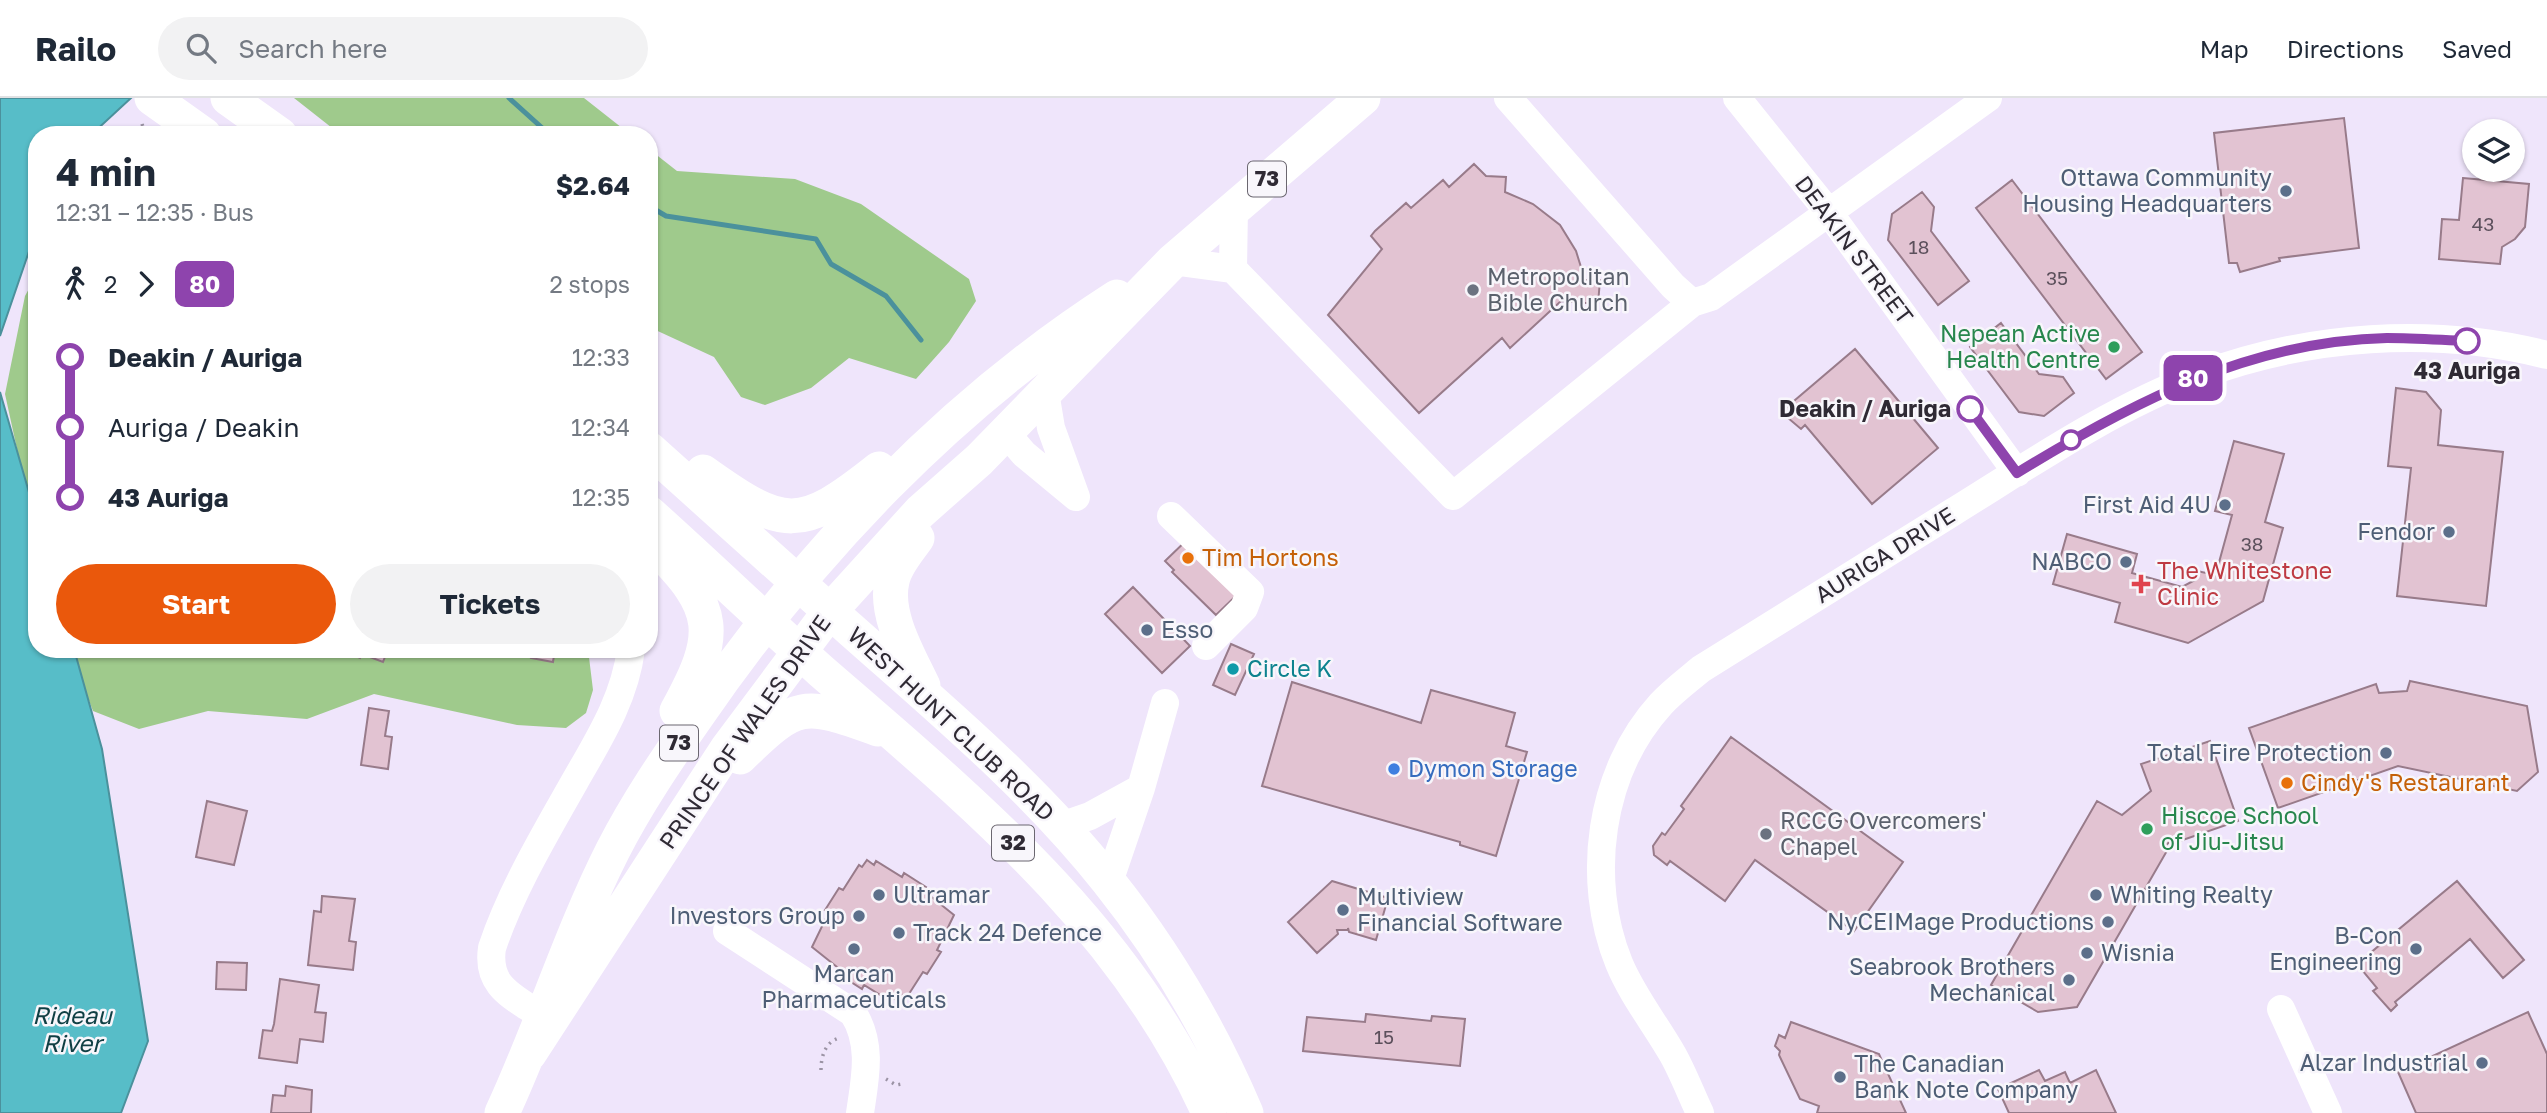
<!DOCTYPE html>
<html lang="en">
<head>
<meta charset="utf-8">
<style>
  body { margin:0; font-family:"Golos Text",sans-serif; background:#f2f2f3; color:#1f2937; height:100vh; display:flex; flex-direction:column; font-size:26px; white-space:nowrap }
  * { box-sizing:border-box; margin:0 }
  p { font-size:23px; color:#747a83 }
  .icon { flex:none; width:38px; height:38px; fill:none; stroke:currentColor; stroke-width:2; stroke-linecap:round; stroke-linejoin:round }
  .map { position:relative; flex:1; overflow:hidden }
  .panel { position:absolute; left:28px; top:28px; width:630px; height:532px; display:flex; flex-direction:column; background:#fff; border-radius:28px; box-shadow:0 2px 5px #0004 }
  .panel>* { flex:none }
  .badge { padding:0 14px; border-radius:10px; font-size:24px; line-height:46px }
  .fabs { position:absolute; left:2462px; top:21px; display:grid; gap:14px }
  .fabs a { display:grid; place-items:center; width:63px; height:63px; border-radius:50%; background:#fff; box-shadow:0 2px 5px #0004; font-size:35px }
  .map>.badge { position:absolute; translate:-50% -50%; box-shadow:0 0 0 4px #fff }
  .legs { display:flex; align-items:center; gap:10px; height:77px; padding:0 28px; font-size:23px }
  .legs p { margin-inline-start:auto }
  .headline { display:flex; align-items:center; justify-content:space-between; height:119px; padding:0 28px }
  h1 { font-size:38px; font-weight:700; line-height:52px }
  .button { display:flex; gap:14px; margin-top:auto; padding:14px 28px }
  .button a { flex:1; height:80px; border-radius:42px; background:#ea580c; color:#fff; font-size:28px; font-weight:700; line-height:80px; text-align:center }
  .button a+a { background:#f2f2f3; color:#1f2937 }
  ul { padding:0 28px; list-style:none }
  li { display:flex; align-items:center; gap:24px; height:70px; font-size:26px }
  li i { display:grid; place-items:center; width:10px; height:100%; margin:0 9px; background:currentColor }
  li i::after { content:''; width:18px; height:18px; margin:-9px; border:5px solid; border-radius:50%; background:#fff }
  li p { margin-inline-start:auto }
  li:first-child i { background:linear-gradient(#0000 50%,currentColor 0) }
  li:last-child i { background:linear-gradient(currentColor 50%,#0000 0) }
  header { display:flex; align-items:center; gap:42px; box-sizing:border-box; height:98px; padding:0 35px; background:#fff; border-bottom:2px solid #e0e1e3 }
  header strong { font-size:33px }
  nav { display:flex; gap:38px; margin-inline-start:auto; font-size:24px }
  .search { width:490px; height:63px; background:#f2f2f3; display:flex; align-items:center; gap:18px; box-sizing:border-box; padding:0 24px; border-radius:38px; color:#747a83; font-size:26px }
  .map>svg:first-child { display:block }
  .forest { fill:#9fca8c }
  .water { fill:#57bdc8; stroke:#4b919c; stroke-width:2 }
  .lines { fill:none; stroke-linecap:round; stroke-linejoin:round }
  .stream { stroke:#4b919c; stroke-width:5 }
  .building { fill:#e2c3d2; stroke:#987b8a; stroke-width:2 }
  .path { stroke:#9b93a4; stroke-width:3.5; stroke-dasharray:2 5; stroke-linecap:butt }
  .minor { stroke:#fff; stroke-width:28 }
  .major { stroke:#fff; stroke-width:35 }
  .line-1-casing { stroke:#fff; stroke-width:16 }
  .line-1 { stroke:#8e44ad; stroke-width:10 }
  .service-dot { fill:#5c6f8a; stroke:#f8f6fb; stroke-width:2.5 }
  .worship-dot { fill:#6b7280; stroke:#f8f6fb; stroke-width:2.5 }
  .stop-1-dot { fill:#fff; stroke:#8e44ad; stroke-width:3.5 }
  .leisure-dot { fill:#2e9e5b; stroke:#f8f6fb; stroke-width:2.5 }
  .food-dot { fill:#e8710a; stroke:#f8f6fb; stroke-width:2.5 }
  .health-dot { fill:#e0444e; stroke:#f8f6fb; stroke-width:2.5 }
  .culture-dot { fill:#0f9aa8; stroke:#f8f6fb; stroke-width:2.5 }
  .shop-dot { fill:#3f7fe0; stroke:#f8f6fb; stroke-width:2.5 }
  .labels { text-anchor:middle; stroke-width:5; stroke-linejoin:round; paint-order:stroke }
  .number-label { font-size:19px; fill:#5c505c }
  .shield { fill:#f8f6fb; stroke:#6b6770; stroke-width:2 }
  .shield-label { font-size:21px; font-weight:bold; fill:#2f2a34 }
  .service-label { font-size:23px; fill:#4e5e75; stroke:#f8f6fb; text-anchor:end }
  .street-label { font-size:23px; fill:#2f2a34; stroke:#f8f6fb }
  .worship-label { font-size:23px; fill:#5b616d; stroke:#f8f6fb; text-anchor:start }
  .leisure-label { font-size:23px; fill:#27864d; stroke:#f8f6fb; text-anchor:end }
  .stop-label { font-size:23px; font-weight:bold; fill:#2f2a34; stroke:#f8f6fb }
  .food-label { font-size:23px; fill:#c56008; stroke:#f8f6fb; text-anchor:start }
  .health-label { font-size:23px; fill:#be3a42; stroke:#f8f6fb; text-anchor:start }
  .culture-label { font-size:23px; fill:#0d838f; stroke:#f8f6fb; text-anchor:start }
  .shop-label { font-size:23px; fill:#366cbe; stroke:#f8f6fb; text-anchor:start }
  .water-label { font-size:24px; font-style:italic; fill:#0f3f44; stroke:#f8f6fb }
</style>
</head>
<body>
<header>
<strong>Railo</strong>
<div class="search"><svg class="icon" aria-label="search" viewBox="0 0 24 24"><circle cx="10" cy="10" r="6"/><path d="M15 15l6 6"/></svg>Search here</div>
<nav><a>Map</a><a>Directions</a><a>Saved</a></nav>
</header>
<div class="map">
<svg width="2547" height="1015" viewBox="0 0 2547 1015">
  <rect width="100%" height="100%" fill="#efe5fb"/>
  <path class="forest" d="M294,0H584L631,37H341Z
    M649,51L677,73L795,81L861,106L969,181L976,203L949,244L916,281L849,260L811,290L765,307L741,299L714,259L649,229Z
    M37,176V443L5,296L25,198Z
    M69,551H588L593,592L586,615L566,630L517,627L374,596L307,621L208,613L139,631L93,613Z"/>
  <path class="water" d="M0,0H131L91,37H37V130L0,238Z
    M0,294L37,422V551H74L102,651L148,943L121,1015H0Z"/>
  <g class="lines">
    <path class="stream" d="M509,0L550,37
      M649,108L666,118L816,141L831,166L886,198L921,242"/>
  </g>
  <path class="building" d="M2344,20L2359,150L2279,160L2280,163L2240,174L2237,165H2229L2214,35Z
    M1474,66L1486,78L1506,79L1505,94L1533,106L1560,127L1576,153L1585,182H1600L1598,206L1561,203L1510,250L1502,240L1419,315L1328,217L1382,151L1371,138L1375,133L1406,105L1411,110L1443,82L1449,89Z
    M2463,80L2529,86L2525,129L2515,141L2502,149L2500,166L2439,161L2442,121L2459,122Z
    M2012,82L2142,254L2106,281L1976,110Z
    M1922,94L1934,109L1931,133L1969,183L1938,207L1888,142L1892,116Z
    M2001,225L2039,276L2063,279L2074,295L2044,318L2019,314L1970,249Z
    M1855,251L1938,350L1872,406L1805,327L1801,331L1781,314Z
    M2396,290L2426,294L2441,312L2438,347L2503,354L2486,508L2397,498L2411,370L2388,368Z
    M2234,343L2284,356L2265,424L2283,430L2263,503L2188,545L2115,524L2120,505L2053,486L2067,436L2137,456L2132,475L2182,489L2195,482L2197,473L2206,475L2218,468L2232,417L2215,413Z
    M1191,438L1242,492L1216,517L1172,474L1174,472L1165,463Z
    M1133,489L1190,548L1162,575L1105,516Z
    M1231,546L1254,556L1235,597L1213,587Z
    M353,551H388L383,564L362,556L360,560L351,556Z
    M533,551H555L553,564L531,560Z
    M2410,583L2527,608L2538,674L2517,693L2398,668L2278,710L2249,630L2376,586L2379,595L2407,593Z
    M1292,584L1421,625L1431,592L1515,615L1506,648L1527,654L1496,758L1460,747V744L1262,688Z
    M369,610L389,613L385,638L392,639L388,671L361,667Z
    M1731,639L1903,764L1854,833L1755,762L1725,803L1670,763L1667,767L1654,757L1653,748L1662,735L1665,737L1684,711L1681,708Z
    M2210,643L2238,723L2174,745L2172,742L2166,747L2168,751L2077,909L2038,914L1991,887L2097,703L2122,717L2151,693L2141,666Z
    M207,703L247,713L234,767L196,759Z
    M867,762L874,767L876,763L902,779L904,775L926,789L924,793L954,817L937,852L941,854L927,876L923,874L907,899L903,897L899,904L892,899L890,903L864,887L862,891L840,877L842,873L812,849L829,814L825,812L839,790L843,792L859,767L862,769Z
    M1332,783L1388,800L1376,842L1349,834L1348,830V832H1337L1338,836L1317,855L1288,824Z
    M2457,783L2524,862L2503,880L2470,841L2395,904L2397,907L2391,913L2373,893L2377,890L2357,866Z
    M322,798L355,801L349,843L356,844L353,872L308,867L314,813L321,814Z
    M217,864L247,865L246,892L216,891Z
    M280,881L319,887L315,914L326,915L323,944L300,941L297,965L259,960L263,932L272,933L274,926Z
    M2528,914L2547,956V1015H2416L2398,974Z
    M1366,916L1431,923L1432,918L1465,921L1460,968L1303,953L1307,919L1365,924Z
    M1791,924L1879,956L1906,1015H1817L1819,1008L1800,1001L1779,957L1780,953L1775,948L1779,937L1785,940Z
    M2039,972L2045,983L2065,974L2070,985L2096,972L2116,1015H2009L1998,991Z
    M286,988L312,992L311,1015H271L273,997L285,998Z"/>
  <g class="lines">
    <path class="path" d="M142,26L146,37
      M821,972C821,959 825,944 839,940
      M886,981L896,987L902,986"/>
    <path class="minor" d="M1508,0L1673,188L1692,205L1711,199L1988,0
      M1737,0L1830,116L2017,375
      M1173,163L1233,171L1453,398L1692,205
      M1233,171L1234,109
      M1045,294L1051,330L1076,399
      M1006,335L1024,356L1076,399
      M1171,418L1250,494L1244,510L1206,548
      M1061,728L1090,718L1141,690
      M1109,784L1141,690L1165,605
      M727,833L853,915C873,946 865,981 860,1015
      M2281,911L2328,1015
      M543,919C515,899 486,890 492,850C511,793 545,736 575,683C599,641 625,600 631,551
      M1700,1015C1691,996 1683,975 1673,957C1656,927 1632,897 1619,865C1585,781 1599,674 1661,606C1673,593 1688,582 1701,571C1785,519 1869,466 1953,414C2032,365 2111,311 2198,278C2307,237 2433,228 2547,257"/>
    <path class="major" d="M152,0L204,37
      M228,0L280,37
      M649,351C716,411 783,472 850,531C939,610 1034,689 1108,783C1164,853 1211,933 1246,1015
      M703,374C784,432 800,434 879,371
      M649,415C707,467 763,521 821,573C972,704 1125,828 1209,1015
      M917,440C908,453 895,467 892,483C884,517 909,558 923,588
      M655,449C719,511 719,537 677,613
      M740,659C797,603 803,604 878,631
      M529,956L727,651L830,513L920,414L979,362L1173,163L1363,0
      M502,1015C542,929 570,837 613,752C637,705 667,661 697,618C809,455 950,306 1117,199"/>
  </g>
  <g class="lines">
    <g class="line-1-casing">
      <path id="line-1" d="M1970,311L2017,375C2131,305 2250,243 2387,240C2414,240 2441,242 2467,243"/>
    </g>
    <use href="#line-1" class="line-1"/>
  </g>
  <g class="service-dot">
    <circle cx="2286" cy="93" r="7"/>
    <circle cx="2225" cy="407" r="7"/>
    <circle cx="2449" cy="434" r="7"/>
    <circle cx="2126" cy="464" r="7"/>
    <circle cx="1147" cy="532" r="7"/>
    <circle cx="2386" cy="655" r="7"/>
    <circle cx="879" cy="797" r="7"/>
    <circle cx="2096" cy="797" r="7"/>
    <circle cx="1343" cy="812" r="7"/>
    <circle cx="859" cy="818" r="7"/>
    <circle cx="2108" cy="824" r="7"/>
    <circle cx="899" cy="835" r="7"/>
    <circle cx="854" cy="851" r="7"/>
    <circle cx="2416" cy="851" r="7"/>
    <circle cx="2087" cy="855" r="7"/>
    <circle cx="2069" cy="882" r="7"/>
    <circle cx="2482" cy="965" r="7"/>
    <circle cx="1840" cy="979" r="7"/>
  </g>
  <g class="worship-dot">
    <circle cx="1473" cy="192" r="7"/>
    <circle cx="1766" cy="736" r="7"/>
  </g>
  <g class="stop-1-dot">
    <circle cx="2467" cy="243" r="12"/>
    <circle cx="1970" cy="311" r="12"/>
    <circle cx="2071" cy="342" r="9"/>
  </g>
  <g class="leisure-dot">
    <circle cx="2114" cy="249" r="7"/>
    <circle cx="2147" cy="731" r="7"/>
  </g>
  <g class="food-dot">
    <circle cx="1188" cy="460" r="7"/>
    <circle cx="2287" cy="685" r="7"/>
  </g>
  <path class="health-dot" d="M2137.5 475.5h7v7h7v7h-7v7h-7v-7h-7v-7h7z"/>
  <circle class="culture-dot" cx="1233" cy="571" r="7"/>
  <circle class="shop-dot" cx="1394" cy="671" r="7"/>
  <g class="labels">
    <g class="number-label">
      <text x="2483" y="133">43</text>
      <text x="1919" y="156">18</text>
      <text x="2057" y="187">35</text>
      <text x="2252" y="453">38</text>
      <text x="1384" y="946">15</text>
    </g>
    <g class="shield">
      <rect x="1248" y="63.5" width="38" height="35" rx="5"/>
      <rect x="660" y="627.5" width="38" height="35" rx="5"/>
      <rect x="992" y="727.5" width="42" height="35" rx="5"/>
    </g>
    <g class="shield-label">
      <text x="1267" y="88">73</text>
      <text x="679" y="652">73</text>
      <text x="1013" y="752">32</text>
    </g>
    <g class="service-label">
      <text x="2272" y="88">Ottawa Community<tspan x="2272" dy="26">Housing Headquarters</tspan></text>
      <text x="2211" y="415">First Aid 4U</text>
      <text x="2435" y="442">Fendor</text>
      <text x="2112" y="472">NABCO</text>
      <text x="1161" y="540" text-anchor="start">Esso</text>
      <text x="2372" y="663">Total Fire Protection</text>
      <text x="893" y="805" text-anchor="start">Ultramar</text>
      <text x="2110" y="805" text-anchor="start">Whiting Realty</text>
      <text x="1357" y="807" text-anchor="start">Multiview<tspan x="1357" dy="26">Financial Software</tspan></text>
      <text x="845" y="826">Investors Group</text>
      <text x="2094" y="832">NyCEIMage Productions</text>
      <text x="913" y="843" text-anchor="start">Track 24 Defence</text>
      <text x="2402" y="846">B-Con<tspan x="2402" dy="26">Engineering</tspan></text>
      <text x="2101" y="863" text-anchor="start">Wisnia</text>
      <text x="2055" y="877">Seabrook Brothers<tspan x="2055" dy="26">Mechanical</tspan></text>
      <text x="854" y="884" text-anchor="middle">Marcan<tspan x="854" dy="26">Pharmaceuticals</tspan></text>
      <text x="2468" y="973">Alzar Industrial</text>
      <text x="1854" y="974" text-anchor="start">The Canadian<tspan x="1854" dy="26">Bank Note Company</tspan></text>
    </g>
    <g class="street-label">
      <text transform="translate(1854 152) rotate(53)" y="8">DEAKIN STREET</text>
      <text transform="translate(1885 457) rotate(-32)" y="8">AURIGA DRIVE</text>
      <text transform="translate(951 626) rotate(43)" y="8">WEST HUNT CLUB ROAD</text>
      <text transform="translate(745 634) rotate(-55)" y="8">PRINCE OF WALES DRIVE</text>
    </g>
    <g class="worship-label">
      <text x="1487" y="187">Metropolitan<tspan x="1487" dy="26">Bible Church</tspan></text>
      <text x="1780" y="731">RCCG Overcomers'<tspan x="1780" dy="26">Chapel</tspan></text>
    </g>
    <g class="leisure-label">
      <text x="2100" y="244">Nepean Active<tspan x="2100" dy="26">Health Centre</tspan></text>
      <text x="2161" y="726" text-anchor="start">Hiscoe School<tspan x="2161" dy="26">of Jiu-Jitsu</tspan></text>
    </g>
    <g class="stop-label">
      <text x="2467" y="281">43 Auriga</text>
      <text x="1951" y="319" text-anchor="end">Deakin / Auriga</text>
    </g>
    <g class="food-label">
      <text x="1202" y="468">Tim Hortons</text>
      <text x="2301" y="693">Cindy's Restaurant</text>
    </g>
    <g class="health-label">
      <text x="2157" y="481">The Whitestone<tspan x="2157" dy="26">Clinic</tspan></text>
    </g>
    <g class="culture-label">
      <text x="1247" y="579">Circle K</text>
    </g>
    <g class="shop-label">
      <text x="1408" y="679">Dymon Storage</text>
    </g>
    <g class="water-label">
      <text x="72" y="926">Rideau<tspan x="72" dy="28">River</tspan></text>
    </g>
  </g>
</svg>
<div class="fabs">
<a><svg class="icon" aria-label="layers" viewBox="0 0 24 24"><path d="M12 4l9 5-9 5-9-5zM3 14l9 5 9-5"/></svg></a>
</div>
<b class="badge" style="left:2193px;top:280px;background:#8e44ad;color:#fff">80</b>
<section class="panel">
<div class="headline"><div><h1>4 min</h1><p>12:31 – 12:35 · Bus</p></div><b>$2.64</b></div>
<div class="legs"><svg class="icon" aria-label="walk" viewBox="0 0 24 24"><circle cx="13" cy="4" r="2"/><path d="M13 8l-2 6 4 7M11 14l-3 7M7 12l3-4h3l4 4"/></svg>2<svg class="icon" aria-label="forward" viewBox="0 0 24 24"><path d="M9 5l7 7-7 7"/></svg><b class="badge" style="background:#8e44ad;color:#fff">80</b><p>2 stops</p></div>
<ul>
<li><i style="color:#8e44ad"></i><b>Deakin / Auriga</b><p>12:33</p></li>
<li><i style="color:#8e44ad"></i><span>Auriga / Deakin</span><p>12:34</p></li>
<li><i style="color:#8e44ad"></i><b>43 Auriga</b><p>12:35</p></li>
</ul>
<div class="button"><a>Start</a><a>Tickets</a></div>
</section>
</div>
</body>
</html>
